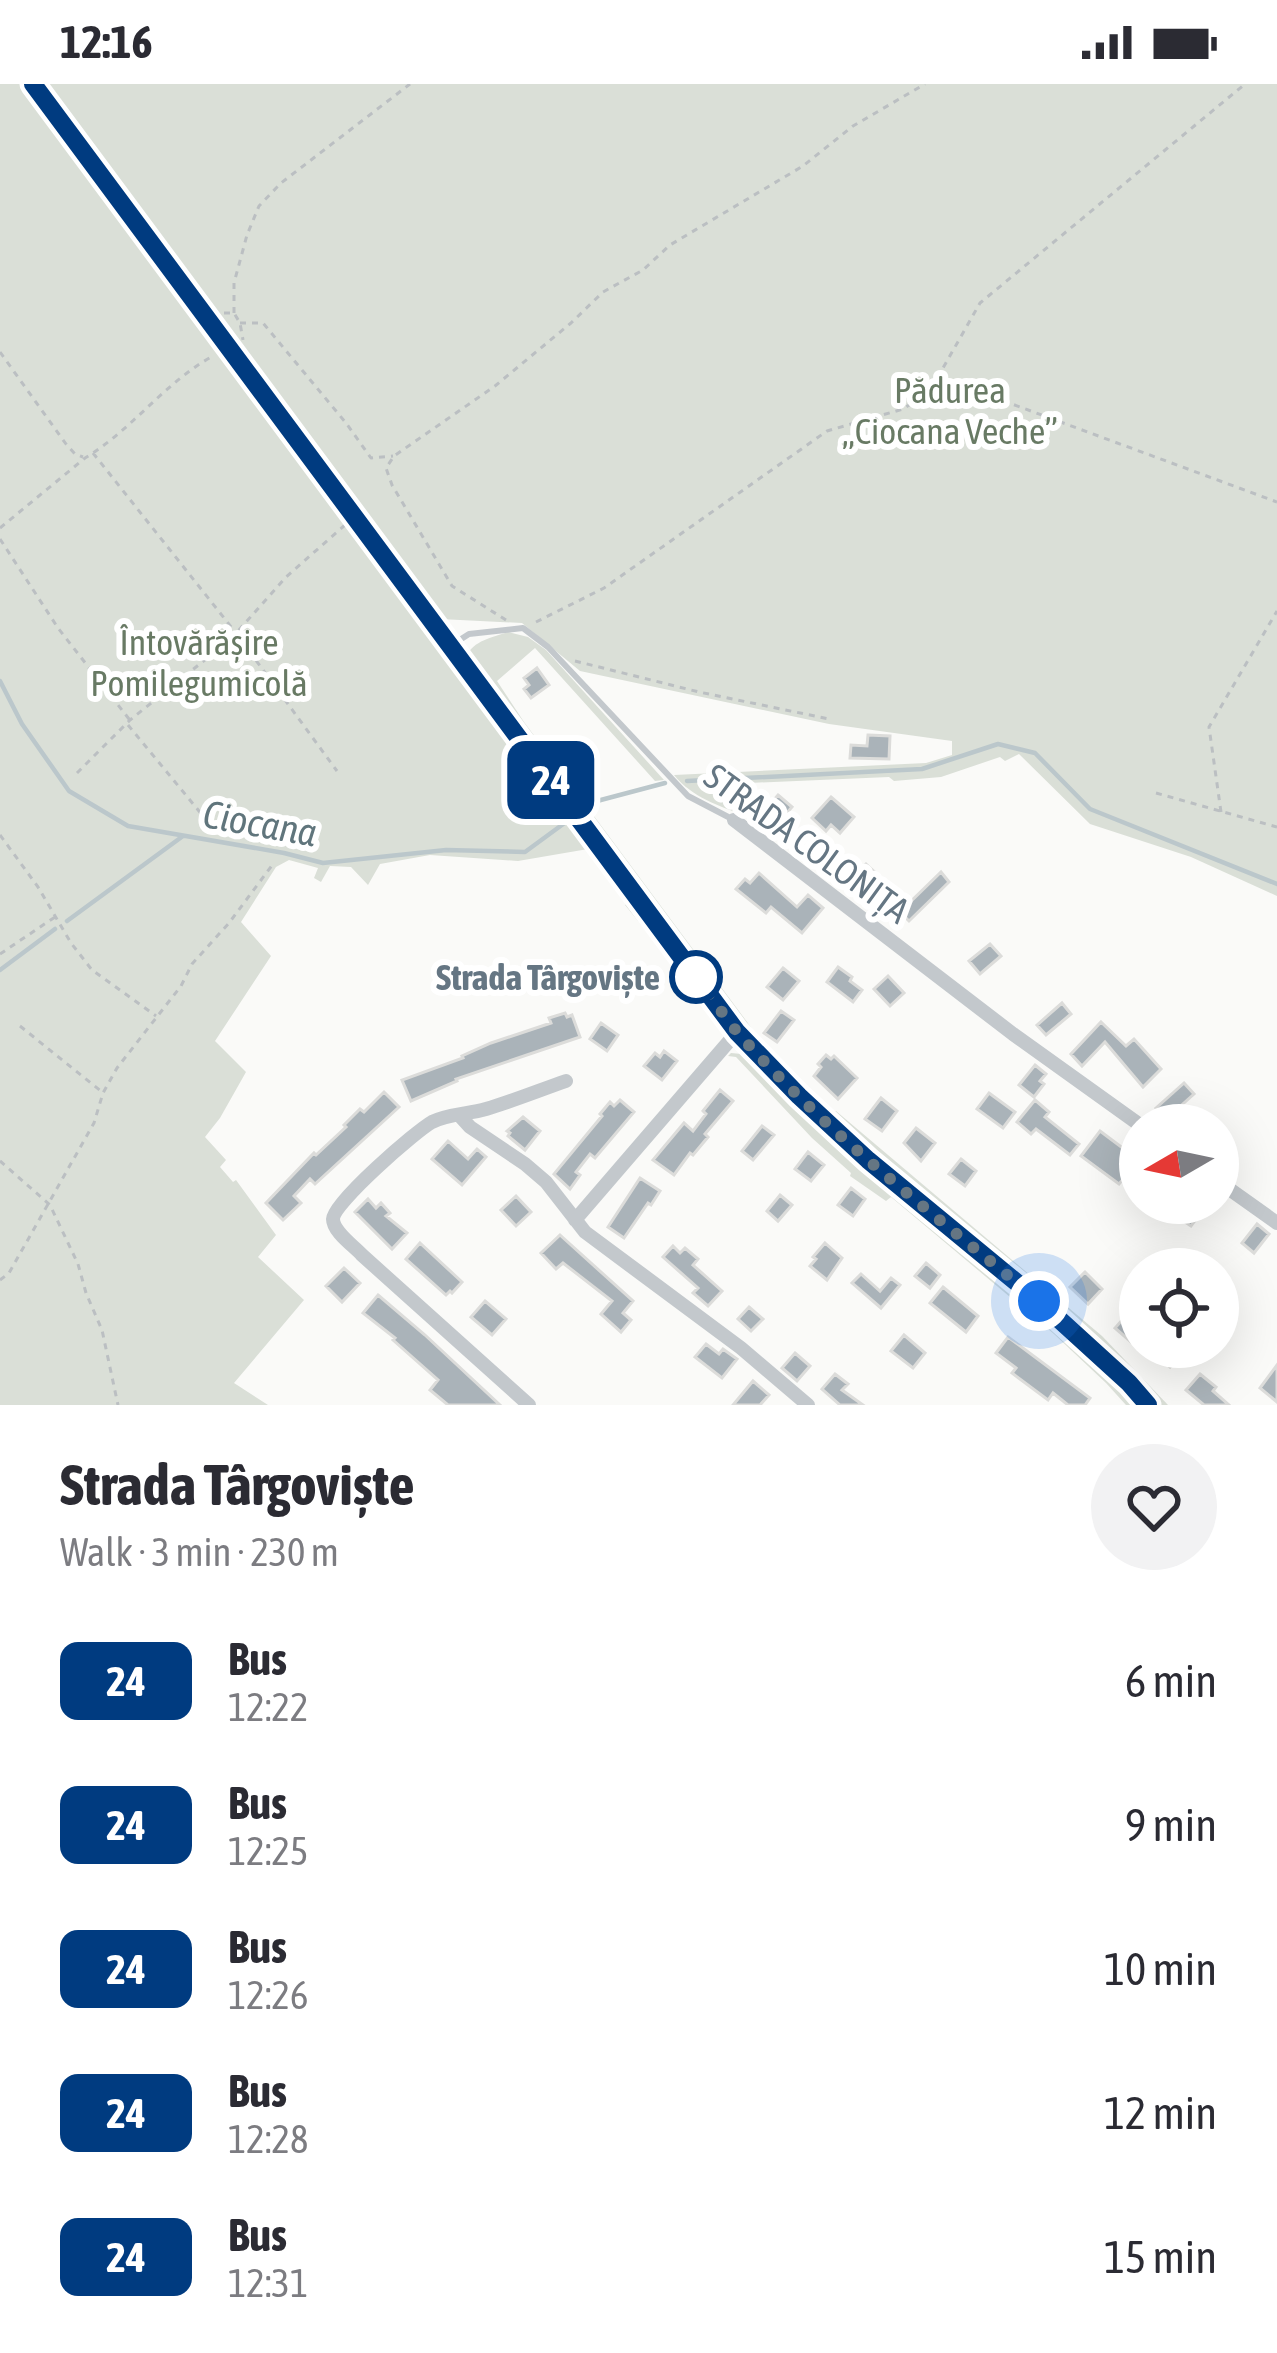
<!DOCTYPE html>
<html lang="en">
<head>
<meta charset="utf-8">
<style>
  body { margin:0; font-family:"Asap Condensed",sans-serif; background:#f2f2f3; color:#2b2b33; height:100vh; display:flex; flex-direction:column; font-size:45px; white-space:nowrap }
  * { box-sizing:border-box; margin:0 }
  p { font-size:39px; color:#7c7c81 }
  .icon { flex:none; width:66px; height:66px; fill:none; stroke:currentColor; stroke-width:2; stroke-linecap:round; stroke-linejoin:round }
  .map { position:relative; height:1321px; overflow:hidden }
  .panel { display:flex; flex-direction:column; background:#fff; flex:1 }
  .panel>* { flex:none }
  .badge { padding:0 24px; border-radius:18px; font-size:42px; line-height:78px }
  .needle { width:78px; rotate:261deg }
  .buttons { position:absolute; left:1119px; top:1020px; display:grid; gap:24px }
  .buttons a { display:grid; place-items:center; width:120px; height:120px; border-radius:50%; background:#fff; box-shadow:0 12px 48px #0002; font-size:60px }
  .you { position:absolute; width:60px; height:60px; margin:-30px; border:9px solid #fff; border-radius:50%; background:#1a73e8; box-shadow:0 0 0 18px #1a73e833 }
  .map>.badge { position:absolute; translate:-50% -50%; box-shadow:0 0 0 6px #fff }
  .round { display:grid; place-items:center; flex:none; width:126px; height:126px; border-radius:63px; background:#f2f2f3 }
  .overview { display:flex; align-items:center; justify-content:space-between; height:204px; padding:0 60px }
  h1 { font-size:57px; font-weight:700; line-height:90px }
  ul { padding:0; list-style:none }
  li { display:flex; align-items:center; gap:36px; height:144px; padding:0 60px }
  li div { flex:1 }
  li b { display:block; font-size:45px }
  li em { font-style:normal }
  li .badge { min-width:132px; font-weight:700; text-align:center }
  .status { display:flex; justify-content:space-between; align-items:center; height:84px; padding:0 60px; background:#fff; direction:ltr }
  .status svg { height:33px; fill:currentColor }
  .map>svg:first-child { display:block }
  .green { fill:#dadfd7 }
  .lines { fill:none; stroke-linecap:round; stroke-linejoin:round }
  .stream { stroke:#bbc7cb; stroke-width:4.5 }
  .building { fill:#aab3b9; stroke:#dcdcda; stroke-width:3 }
  .path { stroke:#bbbfc2; stroke-width:3; stroke-dasharray:6 6; stroke-linecap:butt }
  .service { stroke:#c3c8cc; stroke-width:6 }
  .minor { stroke:#c3c8cc; stroke-width:14 }
  .tertiary { stroke:#c3c8cc; stroke-width:16 }
  .line-casing { stroke:#fff; stroke-width:27 }
  .line { stroke:#003b80; stroke-width:18 }
  .walk { stroke:#657683; stroke-width:12; stroke-dasharray:0 21.6 }
  .stop-dot { fill:#fff; stroke:#003b80; stroke-width:6 }
  .labels { text-anchor:middle; stroke-width:12; stroke-linejoin:round; paint-order:stroke }
  .park-label { font-size:36px; fill:#687a64; stroke:#fff }
  .street-label { font-size:36px; fill:#657683; stroke:#fff }
  .stop-label { font-size:36px; font-weight:bold; fill:#657683; stroke:#fff; text-anchor:end }
  .water-label { font-size:39px; font-style:italic; fill:#60757c; stroke:#fff }
</style>
</head>
<body>
<div class="status"><b>12:16</b><svg viewBox="0 0 49 12"><path d="M0 12V9h3v3zM5 12V6h3v6zM10 12V3h3v9zM15 12V0h3v12zM26 1h20v11H26zM47 4h2v5h-2z"/></svg></div>
<div class="map">
<svg width="1277" height="1321" viewBox="0 0 1277 1321">
  <rect width="100%" height="100%" fill="#fafaf8"/>
  <path class="green" d="M0,0H25L672,868L667,873L625,821L629,818L588,765L518,777L430,771L380,780L368,801L351,783L330,782L321,798L314,794L318,784L289,776L276,783L241,838L271,872L215,957L246,988L220,1034L205,1053L226,1076L220,1083L233,1098L236,1096L276,1151L258,1173L304,1216L234,1299L268,1321H0Z
    M41,0H1277V812L1191,773L1090,740L1019,670L1005,677L1000,673L941,693L894,697L889,693L749,699L745,732C718,721 693,714 674,691L926,679L952,671V657L829,640L580,587L522,539L440,535Z
    M508,548L528,553L546,566L664,696L655,697L535,564L497,597L524,638L756,950L833,1028L836,1027L1102,1252L1168,1321H1159C1084,1235 989,1169 902,1097C848,1051 796,1002 750,949L467,572C472,557 494,553 508,548Z
    M731,969L752,971L821,1047L999,1191L1141,1321H1126L1106,1299L1054,1250L891,1113L886,1117L850,1092L851,1089L812,1054L736,973L728,972Z"/>
  <g class="lines">
    <path class="stream" d="M0,597L22,640L69,707L128,742L284,769L323,779L446,766L525,768L570,735
      M687,697L922,685L998,660L1035,669L1090,725L1277,800
      M587,724L597,717L665,699
      M67,837L183,752
      M0,886L55,845"/>
  </g>
  <path class="building" d="M537,584L549,601L531,614L524,605L529,601L524,594Z
    M868,651L890,652L889,675L850,674L851,661L867,662Z
    M778,711L792,723L780,737L766,725Z
    M831,713L854,733L840,749L831,741L826,747L812,734Z
    M866,780L893,805L880,818L863,800L859,803L851,794Z
    M941,788L949,798L909,837L900,828Z
    M759,789L797,823L808,811L823,824L802,849L771,823L766,829L736,805L745,795L750,799Z
    M990,860L1001,872L980,890L969,877Z
    M838,883L852,893L850,897L862,906L853,918L827,898Z
    M783,884L799,897L783,916L767,903Z
    M888,892L904,909L890,922L874,905Z
    M1062,919L1071,930L1046,951L1037,941Z
    M781,927L794,936L777,958L764,949Z
    M565,929L567,933L572,931L580,953L456,995L457,997L411,1017L402,996L463,974L462,972L491,959L551,939L549,934Z
    M1101,938L1126,962L1134,955L1161,985L1143,1003L1105,958L1082,982L1071,970Z
    M601,939L618,951L607,967L590,955Z
    M664,967L677,977L662,996L644,982L655,969L660,973Z
    M826,971L831,975L834,972L857,994L838,1015L814,992L821,983L818,980Z
    M1035,981L1046,990L1040,997L1044,1000L1034,1013L1019,1001Z
    M1184,999L1194,1010L1166,1035L1156,1024Z
    M720,1006L733,1017L705,1050L708,1053L693,1071L690,1069L674,1091L653,1076L684,1039L693,1047L706,1030L703,1027Z
    M384,1008L399,1023L315,1100L310,1095L294,1112L301,1119L283,1136L266,1119L314,1069L316,1071L346,1043L344,1041L360,1025L364,1028Z
    M989,1009L1015,1028L1003,1044L977,1025Z
    M881,1014L897,1027L882,1047L865,1035Z
    M620,1016L634,1028L595,1074L590,1070L576,1088L580,1091L570,1105L554,1090L602,1032L600,1030L610,1018L614,1022Z
    M1035,1016L1049,1028L1045,1033L1079,1060L1070,1071L1036,1045L1031,1050L1017,1038Z
    M523,1033L540,1047L525,1066L508,1052L510,1049L507,1047Z
    M762,1042L774,1051L753,1076L742,1067Z
    M916,1044L935,1059L921,1077L904,1059Z
    M1100,1047L1140,1077V1097L1129,1088L1119,1100L1081,1072Z
    M448,1057L468,1075L477,1065L486,1073L462,1101L432,1075Z
    M808,1068L824,1081L811,1097L795,1085Z
    M961,1075L976,1087L965,1102L949,1090Z
    M640,1094L660,1107L651,1121L648,1119L624,1154L608,1143Z
    M851,1104L865,1115L853,1132L838,1121Z
    M780,1111L792,1121L778,1137L767,1127Z
    M516,1112L531,1128L516,1142L501,1126Z
    M368,1115L376,1124L381,1119L390,1129L386,1132L407,1149L392,1165L355,1128Z
    M1185,1119H1208L1191,1142L1176,1132Z
    M1257,1140L1269,1150L1254,1169L1242,1159Z
    M560,1151L633,1217L623,1229L631,1236L621,1248L601,1230L612,1217L563,1179L556,1185L541,1169Z
    M420,1159L462,1198L452,1209L450,1207L446,1211L406,1175Z
    M825,1159L842,1174L827,1196L810,1182L816,1175L813,1173Z
    M673,1162L680,1169L685,1164L698,1175L693,1181L722,1207L708,1222L693,1209L698,1204L663,1173Z
    M926,1179L940,1191L930,1204L915,1192Z
    M344,1184L360,1199L342,1218L326,1202Z
    M1085,1188L1102,1205L1088,1220L1070,1203Z
    M861,1190L880,1207L891,1194L900,1201L881,1224L852,1199Z
    M943,1203L978,1232L966,1248L930,1219Z
    M378,1211L425,1251L500,1321H448L430,1306L438,1296L393,1256L395,1254L363,1229Z
    M485,1217L506,1235L492,1251L471,1233Z
    M749,1223L763,1235L751,1247L738,1235Z
    M1131,1226L1140,1233V1248L1131,1258L1115,1244Z
    M904,1251L925,1269L913,1284L891,1267Z
    M1008,1253L1090,1314L1085,1321H1068L1053,1309L1048,1316L1012,1289L1016,1284L996,1269Z
    M706,1260L719,1270L723,1265L737,1275L722,1294L695,1273Z
    M1163,1263H1188L1170,1283L1156,1270Z
    M795,1269L810,1282L797,1297L782,1284Z
    M1277,1281V1318L1260,1304Z
    M835,1290L848,1300L842,1306L863,1321H840L822,1305Z
    M1200,1290L1216,1303L1213,1307L1229,1321H1204L1186,1306Z
    M753,1297L769,1311L760,1321H733Z"/>
  <g class="lines">
    <path class="path" d="M224,229H234L240,239L243,256
      M234,229V199L247,151L259,122L281,99L410,0
      M240,239H263L346,339L371,374L393,372
      M0,268L66,360L75,370L83,373
      M946,295L943,284L980,219L1245,0
      M93,369L236,549L337,687
      M0,444L85,374C132,346 165,298 213,272
      M0,455L58,544L129,635
      M506,536L452,502L392,401L386,384L394,372L495,302L571,239L603,208L643,186L670,161L803,82L853,42L925,0
      M536,538L604,504L827,347L903,325L947,296L1277,418
      M575,577L699,608L829,635
      M128,641L213,744
      M77,689L130,636L231,555L286,493L345,441
      M1156,709L1277,743
      M1221,728L1209,643L1277,527
      M0,751L38,803L71,859L92,886L156,932
      M0,870L55,833
      M20,942L102,1008
      M0,1077L50,1121L78,1180L86,1209L102,1246L118,1321
      M0,1196L9,1189L94,1039L103,1009L117,984L181,902L192,880L229,839L273,780"/>
    <path class="service" d="M455,559L469,550L523,544L548,563L688,712L734,736"/>
    <path class="minor" d="M734,736L1013,950L1140,1041
      M460,1032L470,1043L525,1080L546,1098L585,1148L741,1264L808,1321
      M1218,1097L1277,1139
      M575,1136L737,948
      M529,1321L362,1171C354,1162 333,1148 333,1135C333,1119 416,1047 432,1038C447,1030 469,1030 486,1025C513,1017 540,1006 566,997"/>
    <path class="tertiary" d="M33,0L452,562L737,948L799,1012L868,1076L1039,1217L1129,1299L1148,1321"/>
  </g>
  <g class="lines">
    <g class="line-casing">
      <path id="line" d="M33,0L737,948L799,1012L868,1076L1039,1217L1129,1299L1148,1321"/>
    </g>
    <use href="#line" class="line"/>
    <path class="walk" d="M696,893C708,907 724,933 739,950C828,1051 936,1132 1039,1217"/>
  </g>
  <circle class="stop-dot" cx="696" cy="893" r="24"/>
  <g class="labels">
    <g class="park-label">
      <text x="950" y="319">Pădurea<tspan x="950" dy="41">„Ciocana Veche”</tspan></text>
      <text x="199" y="571">Întovărășire<tspan x="199" dy="41">Pomilegumicolă</tspan></text>
    </g>
    <g class="street-label">
      <text transform="translate(807 759) rotate(36)" y="13">STRADA COLONIȚA</text>
    </g>
    <g class="stop-label">
      <text x="660" y="906">Strada Târgoviște</text>
    </g>
    <g class="water-label">
      <text transform="translate(260 739) rotate(10)" y="14">Ciocana</text>
    </g>
  </g>
</svg>
<div class="buttons">
<a><svg class="needle" viewBox="-14 -14 28 28"><path d="M0-13l5 13h-10z" fill="#e53935"/><path d="M0 13l5-13h-10z" fill="#7c7c81"/></svg></a>
<a><svg class="icon" aria-label="locate" viewBox="0 0 24 24"><circle cx="12" cy="12" r="6"/><path d="M12 2v4M12 18v4M2 12h4M18 12h4"/></svg></a>
</div>
<div class="you" style="left:1039px;top:1217px"></div>
<b class="badge" style="left:551px;top:696px;background:#003b80;color:#fff">24</b>
</div>
<section class="panel">
<div class="overview"><div><h1>Strada Târgoviște</h1><p>Walk · 3 min · 230 m</p></div><a class="round"><svg class="icon" aria-label="heart" viewBox="0 0 24 24"><path d="M12 20l-8-8c-3-5 5-10 8-4 3-6 11-1 8 4z"/></svg></a></div>
<ul>
<li><span class="badge" style="background:#003b80;color:#fff">24</span><div><b>Bus</b><p>12:22</p></div><em>6 min</em></li>
<li><span class="badge" style="background:#003b80;color:#fff">24</span><div><b>Bus</b><p>12:25</p></div><em>9 min</em></li>
<li><span class="badge" style="background:#003b80;color:#fff">24</span><div><b>Bus</b><p>12:26</p></div><em>10 min</em></li>
<li><span class="badge" style="background:#003b80;color:#fff">24</span><div><b>Bus</b><p>12:28</p></div><em>12 min</em></li>
<li><span class="badge" style="background:#003b80;color:#fff">24</span><div><b>Bus</b><p>12:31</p></div><em>15 min</em></li>
</ul>
</section>
</body>
</html>
